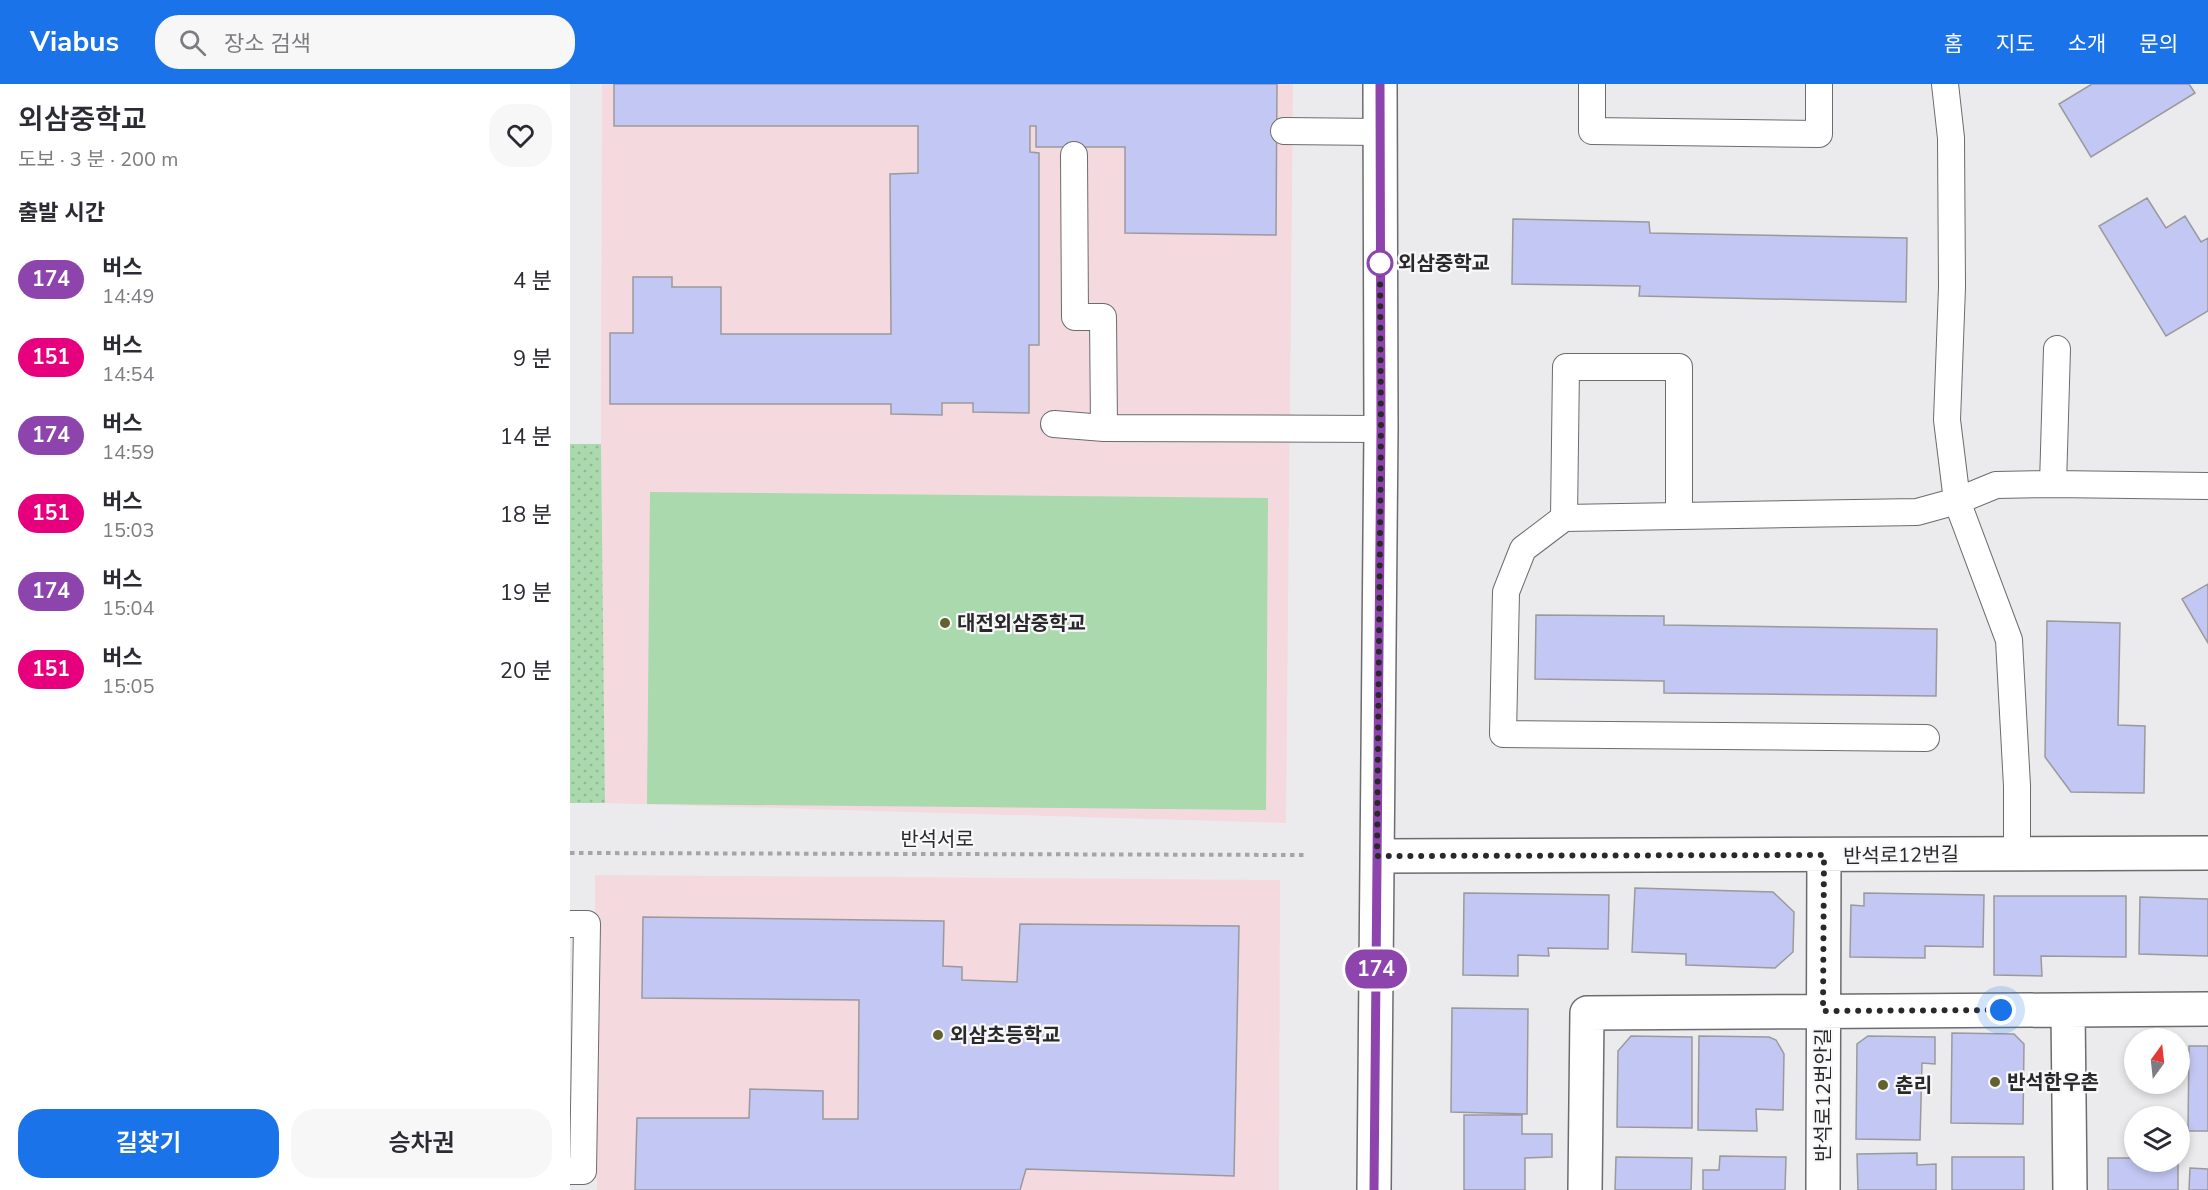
<!DOCTYPE html>
<html lang="ko">
<head>
<meta charset="utf-8">
<style>
  body { margin:0; font-family:"Nunito Sans","Noto Sans KR",sans-serif; background:#f7f7f7; color:#2b2b33; height:100vh; display:flex; flex-direction:column; font-size:22px; white-space:nowrap }
  * { box-sizing:border-box; margin:0 }
  p { font-size:20px; color:#7c7c81 }
  .icon { flex:none; width:33px; height:33px; fill:none; stroke:currentColor; stroke-width:2; stroke-linecap:round; stroke-linejoin:round }
  .map { position:relative; flex:1; overflow:hidden }
  .details { display:flex; flex-direction:column; background:#fff; width:570px }
  .details>* { flex:none }
  .badge { padding:0 12px; border-radius:20px; font-size:21px; line-height:39px }
  .needle { width:39px; rotate:15deg }
  .buttons { position:absolute; left:1554px; top:944px; display:grid; gap:12px }
  .buttons a { display:grid; place-items:center; width:66px; height:66px; border-radius:50%; background:#fff; box-shadow:0 3px 9px #0003; font-size:30px }
  .you { position:absolute; width:30px; height:30px; margin:-15px; border:4px solid #fff; border-radius:50%; background:#1a73e8; box-shadow:0 0 0 9px #1a73e833 }
  .map>.badge { position:absolute; translate:-50% -50%; box-shadow:0 0 0 3px #fff }
  h2 { padding:0 18px; font-size:22px; line-height:54px }
  .round { display:grid; place-items:center; flex:none; width:63px; height:63px; border-radius:24px; background:#f7f7f7 }
  .headline { display:flex; align-items:center; justify-content:space-between; height:102px; padding:0 18px }
  h1 { font-size:28px; font-weight:600; line-height:45px }
  .action { display:flex; gap:12px; margin-top:auto; padding:12px 18px }
  .action a { flex:1; height:69px; border-radius:24px; background:#1a73e8; color:#fff; font-size:24px; font-weight:600; line-height:69px; text-align:center }
  .action a+a { background:#f7f7f7; color:#2b2b33 }
  ul { padding:0; list-style:none }
  li { display:flex; align-items:center; gap:18px; height:78px; padding:0 18px }
  li div { flex:1 }
  li b { display:block; font-size:22px }
  li em { font-style:normal }
  li .badge { min-width:66px; font-weight:700; text-align:center }
  header { display:flex; align-items:center; gap:36px; box-sizing:border-box; height:84px; padding:0 30px; background:#1a73e8; color:#fff }
  header strong { font-size:28px }
  nav { display:flex; gap:33px; margin-inline-start:auto; font-size:21px }
  .search { width:420px; height:54px; background:#f7f7f7; display:flex; align-items:center; gap:15px; box-sizing:border-box; padding:0 21px; border-radius:24px; color:#7c7c81; font-size:22px }
  main { display:flex; flex:1; min-height:0 }
  .map>svg:first-child { display:block }
  .education { fill:#f4d9de }
  .park { fill:url(#park-dots) }
  .garden { fill:#a9d9ac }
  .building { fill:#c3c7f3; stroke:#9a9a9c; stroke-width:1.5 }
  .lines { fill:none; stroke-linecap:round; stroke-linejoin:round }
  .lane-casing { stroke:#6c6c6e; stroke-width:28 }
  .street-casing { stroke:#6c6c6e; stroke-width:36 }
  .path { stroke:#a5a5a7; stroke-width:4; stroke-dasharray:4.5 4.5; stroke-linecap:butt }
  .lane { stroke:#fff; stroke-width:26 }
  .street { stroke:#fff; stroke-width:33 }
  .line-casing { stroke:#fff; stroke-width:14 }
  .line { stroke:#8e44ad; stroke-width:9 }
  .walk { stroke:#29292a; stroke-width:6; stroke-dasharray:0 10.8 }
  .stop-dot { fill:#fff; stroke:#8e44ad; stroke-width:3 }
  .poi-dot { fill:#62622f; stroke:#f8f8fa; stroke-width:2 }
  .labels { text-anchor:middle; stroke-width:4.5; stroke-linejoin:round; paint-order:stroke }
  .stop-label { font-size:20px; font-weight:bold; fill:#29292a; stroke:#f8f8fa; text-anchor:start }
  .poi-label { font-size:20px; font-weight:bold; fill:#29292a; stroke:#f8f8fa; text-anchor:start }
  .street-label { font-size:20px; fill:#29292a; stroke:#f8f8fa }
</style>
</head>
<body>
<header>
<strong>Viabus</strong>
<div class="search"><svg class="icon" aria-label="search" viewBox="0 0 24 24"><circle cx="10" cy="10" r="6"/><path d="M15 15l6 6"/></svg>장소 검색</div>
<nav><a>홈</a><a>지도</a><a>소개</a><a>문의</a></nav>
</header>
<main>
<section class="details">
<div class="headline"><div><h1>외삼중학교</h1><p>도보 · 3 분 · 200 m</p></div><a class="round"><svg class="icon" aria-label="heart" viewBox="0 0 24 24"><path d="M12 20l-8-8c-3-5 5-10 8-4 3-6 11-1 8 4z"/></svg></a></div>
<h2>출발 시간</h2>
<ul>
<li><span class="badge" style="background:#8e44ad;color:#fff">174</span><div><b>버스</b><p>14:49</p></div><em>4 분</em></li>
<li><span class="badge" style="background:#e6007e;color:#fff">151</span><div><b>버스</b><p>14:54</p></div><em>9 분</em></li>
<li><span class="badge" style="background:#8e44ad;color:#fff">174</span><div><b>버스</b><p>14:59</p></div><em>14 분</em></li>
<li><span class="badge" style="background:#e6007e;color:#fff">151</span><div><b>버스</b><p>15:03</p></div><em>18 분</em></li>
<li><span class="badge" style="background:#8e44ad;color:#fff">174</span><div><b>버스</b><p>15:04</p></div><em>19 분</em></li>
<li><span class="badge" style="background:#e6007e;color:#fff">151</span><div><b>버스</b><p>15:05</p></div><em>20 분</em></li>
</ul>
<div class="action"><a>길찾기</a><a>승차권</a></div>
</section>
<div class="map">
<svg width="1638" height="1106" viewBox="0 0 1638 1106">
  <defs>
    <pattern id="park-dots" width="8" height="8" patternUnits="userSpaceOnUse" patternTransform="scale(1.5)"><rect width="8" height="8" fill="#a9d9ac"/><path d="M2 2h.1M6 6h.1" fill="none" stroke="#91ba94" stroke-width="1.8" stroke-linecap="round"/></pattern>
  </defs>
  <rect width="100%" height="100%" fill="#ebebed"/>
  <path class="education" d="M32,0H723L716,739L35,719L31,360Z
    M25,791L710,796L709,1106H27Z"/>
  <path class="park" d="M0,360H31L35,719H0Z"/>
  <path class="garden" d="M80,408L698,414L696,726L77,720Z"/>
  <path class="building" d="M44,0H707L706,151L555,149V63H466V42H460V68L469,69V261H459V329L403,328V319H372V331L321,330V320H40V249H63V193H102V203H151V250H321L320,90L348,89V42H44Z
    M1522,0H1619L1625,9L1521,73L1489,20Z
    M1577,114L1596,144L1615,132L1631,158L1638,154V227L1596,252L1529,142Z
    M943,135L1079,138L1080,149L1337,154L1336,218L1069,212L1070,202L942,200Z
    M1638,500V559L1612,515Z
    M966,531L1094,532V541L1367,545L1366,612L1094,609V597L965,595Z
    M1477,537L1550,539L1548,641L1575,642L1574,709L1501,708L1475,673Z
    M1065,804L1203,808L1224,828L1223,868L1205,884L1116,881V870L1062,868Z
    M894,809L1039,811L1038,865L978,864L979,872L948,871V892L893,891Z
    M1294,809L1414,811L1413,863L1355,862V874L1280,873L1281,821L1294,822Z
    M1424,812H1556V873L1471,872L1472,892L1424,891Z
    M1570,813L1638,815V872L1569,870Z
    M73,833L374,837L373,882L392,883V896L447,898L450,840L669,842L664,1092L456,1085L450,1106H65L67,1034H179L180,1005L253,1007V1035H288L289,916L72,914Z
    M882,924L958,925L957,1030L881,1028Z
    M1382,949L1444,950L1454,960L1453,1040L1381,1039Z
    M1061,952L1122,953V1044L1047,1043L1048,967Z
    M1129,952L1199,953L1206,956L1214,970L1213,1026L1186,1025L1187,1047L1128,1046Z
    M1298,952L1365,953V980L1352,979L1350,1056L1286,1055L1287,960Z
    M1619,962H1638V1047H1618Z
    M894,1031H952V1050H982V1073L955,1074V1106H894Z
    M1347,1069V1081L1366,1080V1106H1288L1287,1070Z
    M1150,1072L1216,1073L1215,1106H1133V1086H1149Z
    M1046,1073L1122,1074L1121,1106H1045Z
    M1382,1073H1454V1106H1382Z
    M1538,1074H1564V1077H1608V1106H1538Z
    M1620,1084L1638,1085V1106H1619Z"/>
  <g class="lines">
    <g class="lane-casing">
      <path id="lane" d="M1022,0V47L1249,50V0
        M1375,0L1381,54L1382,203L1377,336L1387,417L1439,556L1447,702V769
        M714,47L809,48
        M504,71L505,233H533L534,344
        M484,340L534,344L811,345
        M1483,400L1487,265
        M994,434L996,283H1109V432
        M1356,654L933,650L936,508L953,465L994,434L1347,428L1387,417L1426,401L1483,400L1638,402
        M0,840H17L13,1087H0"/>
    </g>
    <g class="street-casing">
      <path id="street" d="M807,772L1638,769
        M1498,926L1500,1106
        M804,1106L811,345L810,0
        M1015,1106L1017,929L1638,925
        M1253,1106L1254,772"/>
    </g>
    <path class="path" d="M0,769L734,771"/>
    <use href="#lane" class="lane"/>
    <use href="#street" class="street"/>
  </g>
  <g class="lines">
    <g class="line-casing">
      <path id="line" d="M804,1106L811,345L810,0"/>
    </g>
    <use href="#line" class="line"/>
    <path class="walk" d="M810,179L811,345L807,772L1254,771L1253,927L1431,926"/>
  </g>
  <circle class="stop-dot" cx="810" cy="179" r="12"/>
  <g class="poi-dot">
    <circle cx="375" cy="539" r="6"/>
    <circle cx="368" cy="951" r="6"/>
    <circle cx="1425" cy="998" r="6"/>
    <circle cx="1313" cy="1001" r="6"/>
  </g>
  <g class="labels">
    <g class="stop-label">
      <text x="828" y="186">외삼중학교</text>
    </g>
    <g class="poi-label">
      <text x="387" y="546">대전외삼중학교</text>
      <text x="380" y="958">외삼초등학교</text>
      <text x="1437" y="1005">반석한우촌</text>
      <text x="1325" y="1008">춘리</text>
    </g>
    <g class="street-label">
      <text x="367" y="762">반석서로</text>
      <text transform="translate(1331 771) rotate(-1)" y="7">반석로12번길</text>
      <text transform="translate(1253 1011) rotate(-90)" y="7">반석로12번안길</text>
    </g>
  </g>
</svg>
<div class="buttons">
<a><svg class="needle" viewBox="-14 -14 28 28"><path d="M0-13l5 13h-10z" fill="#e53935"/><path d="M0 13l5-13h-10z" fill="#7c7c81"/></svg></a>
<a><svg class="icon" aria-label="layers" viewBox="0 0 24 24"><path d="M12 4l9 5-9 5-9-5zM3 14l9 5 9-5"/></svg></a>
</div>
<div class="you" style="left:1431px;top:926px"></div>
<b class="badge" style="left:806px;top:885px;background:#8e44ad;color:#fff">174</b>
</div>
</main>
</body>
</html>
